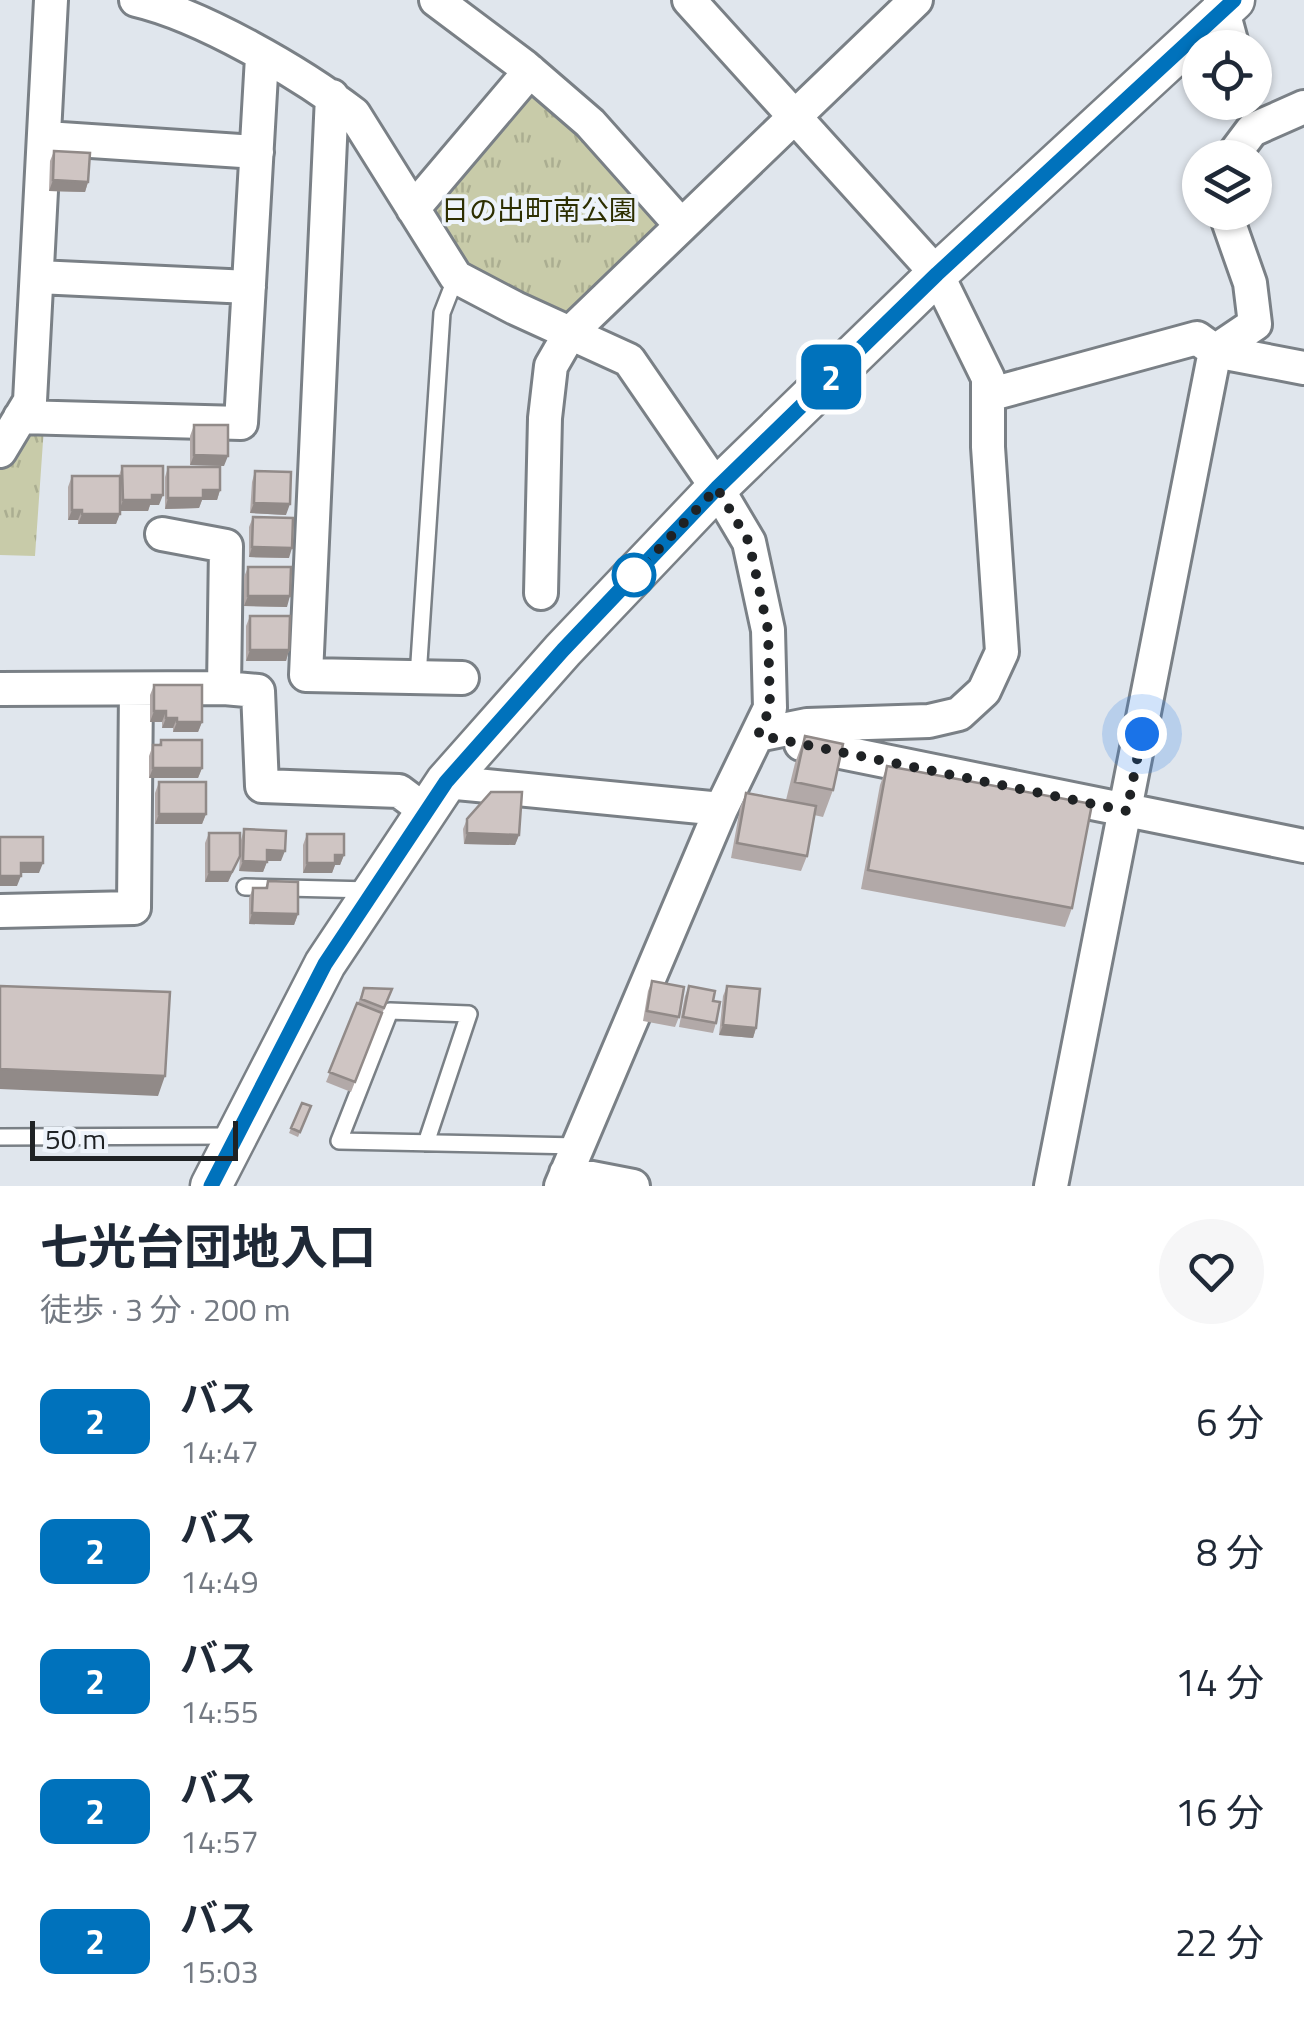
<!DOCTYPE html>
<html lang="ja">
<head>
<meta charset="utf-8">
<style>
  body { margin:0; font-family:"Titillium Web","Noto Sans JP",sans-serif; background:#f6f6f7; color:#1f2937; height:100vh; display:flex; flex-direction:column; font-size:38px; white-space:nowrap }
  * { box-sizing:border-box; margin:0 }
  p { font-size:32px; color:#747a83 }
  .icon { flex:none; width:55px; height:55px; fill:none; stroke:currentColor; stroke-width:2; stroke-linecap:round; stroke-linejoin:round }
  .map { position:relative; height:1186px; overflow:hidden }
  .panel { display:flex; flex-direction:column; background:#fff; flex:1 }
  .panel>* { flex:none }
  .badge { padding:0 20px; border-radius:15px; font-size:35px; line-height:65px }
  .fabs { position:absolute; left:1182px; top:30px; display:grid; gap:20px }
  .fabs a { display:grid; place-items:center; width:90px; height:90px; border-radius:50%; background:#fff; box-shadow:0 2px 8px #0004; font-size:50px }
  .scale { position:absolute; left:30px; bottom:25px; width:208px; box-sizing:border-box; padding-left:10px; border:5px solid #1f2224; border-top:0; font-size:28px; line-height:35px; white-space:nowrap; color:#1f2224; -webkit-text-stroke:8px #edf3fa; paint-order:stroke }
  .you { position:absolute; width:50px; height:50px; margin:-25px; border:8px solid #fff; border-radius:50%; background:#1a73e8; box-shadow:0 0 0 15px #1a73e833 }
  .map>.badge { position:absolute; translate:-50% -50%; box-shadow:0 0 0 5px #fff }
  .round { display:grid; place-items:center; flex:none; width:105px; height:105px; border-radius:52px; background:#f6f6f7 }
  .head { display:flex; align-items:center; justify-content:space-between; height:170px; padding:0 40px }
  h1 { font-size:48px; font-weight:700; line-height:75px }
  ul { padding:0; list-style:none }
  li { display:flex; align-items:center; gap:30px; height:130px; padding:0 40px }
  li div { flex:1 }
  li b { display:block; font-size:38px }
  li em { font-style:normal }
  li .badge { min-width:110px; font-weight:700; text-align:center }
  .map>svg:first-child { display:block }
  .grass { fill:url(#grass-tufts) }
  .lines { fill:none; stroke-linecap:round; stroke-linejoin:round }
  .service-casing { stroke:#7a8086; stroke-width:20 }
  .minor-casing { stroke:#7a8086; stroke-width:38 }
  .tertiary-casing { stroke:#7a8086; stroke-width:45 }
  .service { stroke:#fff; stroke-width:15 }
  .minor { stroke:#fff; stroke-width:32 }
  .tertiary { stroke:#fff; stroke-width:40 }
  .wall { fill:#b2a9a8 }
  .shaded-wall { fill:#918a88 }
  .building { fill:#cfc5c3; stroke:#918a88; stroke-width:2.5 }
  .line-casing { stroke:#fff; stroke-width:22 }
  .line { stroke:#0072bc; stroke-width:15 }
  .walk { stroke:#1f2224; stroke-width:10; stroke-dasharray:0 18 }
  .stop-dot { fill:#fff; stroke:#0072bc; stroke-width:5 }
  .labels { text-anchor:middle; stroke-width:8; stroke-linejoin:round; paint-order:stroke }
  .park-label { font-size:28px; fill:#2d2f01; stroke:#edf3fa }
</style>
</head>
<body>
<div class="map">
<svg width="1304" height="1186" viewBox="0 0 1304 1186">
  <defs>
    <pattern id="grass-tufts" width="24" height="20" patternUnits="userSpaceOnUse" patternTransform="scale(2.5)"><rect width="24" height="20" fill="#c8cba9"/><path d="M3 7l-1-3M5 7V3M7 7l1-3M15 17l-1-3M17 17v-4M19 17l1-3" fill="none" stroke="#abae91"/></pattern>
  </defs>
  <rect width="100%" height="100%" fill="#e0e6ed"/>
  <path class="grass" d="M530,84L669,223L567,323L460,268L423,210Z
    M24,424L44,427L35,556L0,555V465Z"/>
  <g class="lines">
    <g class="service-casing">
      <path id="service" d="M418,677L442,313L456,277
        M245,887L371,890
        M0,1137L231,1136
        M426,1143L469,1014L390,1011L339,1141L578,1146"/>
    </g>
    <g class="minor-casing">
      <path id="minor" d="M136,0C201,15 301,73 354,114L456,277L515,308L629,360L717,488L749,542L768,630L770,708L721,809L561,1186
        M436,0L524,66L590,123L680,224
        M689,0L937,274L988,378V447L1002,652L984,691L959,714L929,721L807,725L758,735
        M1220,0L1233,48
        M332,96L306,675L462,678
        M46,138L257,152
        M1231,158L1252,130L1304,107
        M413,209L530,71
        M38,277L249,287
        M988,395L1197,338L1215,351L1304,368
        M20,417L241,423L262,57
        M0,451L30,401L51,0
        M162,534L226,546L224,688
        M541,593L545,418L551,366L570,333L916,0
        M0,689L224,688L258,691L262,786L399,791L427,812
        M801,744L1304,846
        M446,782L721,809
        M0,911L134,908L136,689
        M566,1173L633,1186
        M1051,1186L1215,351L1255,324L1250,283L1225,212"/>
    </g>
    <g class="tertiary-casing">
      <path id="tertiary" d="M211,1186L325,964L446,782L563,650L717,488L937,274L1234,0"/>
    </g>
    <use href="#service" class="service"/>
    <use href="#minor" class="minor"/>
    <use href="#tertiary" class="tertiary"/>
  </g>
  <path class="wall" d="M54,151L88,182L85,192L49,191L50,161Z
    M194,425L224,466L190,465V436Z
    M122,466L159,505H150L148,511H120L116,524H78V520H68V487L72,476H119Z
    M168,467L220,490L217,500H202L199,508L165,509V477Z
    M255,471L286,515L250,513L252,482Z
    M253,517L289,558L249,557V527Z
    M248,567L287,607L244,606V577Z
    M250,616L289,650L286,661H246V626Z
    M154,685L202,722L198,732H173V728H162V722H150V695Z
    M805,736L833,790L823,817L814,815L807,856L801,871L731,858L740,808L746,793L786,800L795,763Z
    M161,740L202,768L198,778H149V756L153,745H159Z
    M887,766L1072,908L1065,927L861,889L880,785Z
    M159,782L206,814L202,824H155V793Z
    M467,819L519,835L515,845L464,844L463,829Z
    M244,829L281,861H267L263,872L239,871L241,840Z
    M209,833L240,856L228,882H205V843Z
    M307,834L344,855L340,865H335L332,873H303V845Z
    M268,881L298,914L294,925L249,924V898L253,888H265Z
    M652,981L679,1017L675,1027L643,1021L648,991Z
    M689,986L713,1001L716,1023L713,1033L679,1027L685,996Z
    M727,986L756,1028L753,1038L719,1035L723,996Z
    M364,988L392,989L351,1092L326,1082Z
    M302,1103L311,1106L298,1137L289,1133Z"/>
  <path class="shaded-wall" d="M53,180L88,182L85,192L49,191Z
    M194,455L228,456L224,466L190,465Z
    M203,490H220L217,500H202L199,508L165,509L168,498Z
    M152,495H163L159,505H150L148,511H119L123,500Z
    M254,503L290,504L286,515L250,513Z
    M72,510H82L78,520H68Z
    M82,514H120L116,524H78Z
    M252,547L292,548L289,558L249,557Z
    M248,596H290L287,607L244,606Z
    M250,650H289L286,661H246Z
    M154,711H166L162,722H150Z
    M166,718H177L173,728H162Z
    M177,722H202L198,732H173Z
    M153,768H202L198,778H149Z
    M159,814H206L202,824H155Z
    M467,833L519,835L515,845L464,844Z
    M267,850L285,851L281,861H263Z
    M335,855H344L340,865H335L332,873H303L307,863Z
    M240,856L228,882H205L209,872Z
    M243,861L267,862L263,872L239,871Z
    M21,863H43L39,873H17Z
    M0,876H21L17,886H0Z
    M252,913L298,914L294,925L249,924Z
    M723,1025L756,1028L753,1038L719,1035Z
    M0,1069L165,1076L158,1096L0,1089Z"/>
  <path class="building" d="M54,151L90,153L88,182L53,180Z
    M194,425H228V456L194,455Z
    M122,466H163V495H152V500H123Z
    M168,467H220V490H203V498H168Z
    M255,471L291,472L290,504L254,503Z
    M72,476H120V514H82V510H72Z
    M253,517L293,518L292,548L252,547Z
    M248,567H291L290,596H248Z
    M250,616H290L289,650H250Z
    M154,685H202V722H177V718H166V711H154Z
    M805,736L843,744L833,790L795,782Z
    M161,740H202V768H153V745H161Z
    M887,766L1092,804L1072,908L868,870Z
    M159,782H206V814H159Z
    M491,792H522L519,835L467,833V819Z
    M746,793L816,806L807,856L737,843Z
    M244,829L286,831L285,851L267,850V862L243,861Z
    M209,833H240V856L232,872H209Z
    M307,834H344V855H335V863H307Z
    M0,837H43V863H21V876H0Z
    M268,881L298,882V914L252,913L253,888H267Z
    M652,981L684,987L679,1017L647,1011Z
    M0,986L170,992L165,1076L0,1069Z
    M689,986L715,991L713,1001L720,1002L716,1023L683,1017Z
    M727,986L760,989L756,1028L723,1025Z
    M364,988L392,989L384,1008L361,999Z
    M357,1003L382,1013L355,1082L329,1072Z
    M302,1103L311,1106L300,1132L291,1128Z"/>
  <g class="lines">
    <g class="line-casing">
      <path id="line" d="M211,1186L325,964L446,782L563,650L717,488L937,274L1234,0"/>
    </g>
    <use href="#line" class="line"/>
    <path class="walk" d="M634,575L717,488L749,542L768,630L770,708L758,735L1127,811L1142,734"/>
  </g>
  <circle class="stop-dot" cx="634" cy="575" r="20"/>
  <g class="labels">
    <g class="park-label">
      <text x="539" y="220">日の出町南公園</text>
    </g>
  </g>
</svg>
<div class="fabs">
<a><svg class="icon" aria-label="locate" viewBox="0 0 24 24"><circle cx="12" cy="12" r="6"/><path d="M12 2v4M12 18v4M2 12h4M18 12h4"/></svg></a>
<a><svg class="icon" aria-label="layers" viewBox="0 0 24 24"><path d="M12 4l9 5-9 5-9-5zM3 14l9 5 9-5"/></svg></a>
</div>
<div class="scale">50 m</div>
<div class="you" style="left:1142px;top:734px"></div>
<b class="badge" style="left:831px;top:377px;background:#0072bc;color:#fff">2</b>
</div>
<section class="panel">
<div class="head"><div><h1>七光台団地入口</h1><p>徒歩 · 3 分 · 200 m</p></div><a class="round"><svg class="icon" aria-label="heart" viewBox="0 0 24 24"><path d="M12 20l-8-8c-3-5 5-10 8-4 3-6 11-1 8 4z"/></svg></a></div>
<ul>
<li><span class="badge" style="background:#0072bc;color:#fff">2</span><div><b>バス</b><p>14:47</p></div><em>6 分</em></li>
<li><span class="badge" style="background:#0072bc;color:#fff">2</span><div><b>バス</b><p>14:49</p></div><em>8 分</em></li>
<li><span class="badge" style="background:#0072bc;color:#fff">2</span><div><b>バス</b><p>14:55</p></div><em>14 分</em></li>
<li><span class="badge" style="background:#0072bc;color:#fff">2</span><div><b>バス</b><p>14:57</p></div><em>16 分</em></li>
<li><span class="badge" style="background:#0072bc;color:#fff">2</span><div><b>バス</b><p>15:03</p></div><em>22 分</em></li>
</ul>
</section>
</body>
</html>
